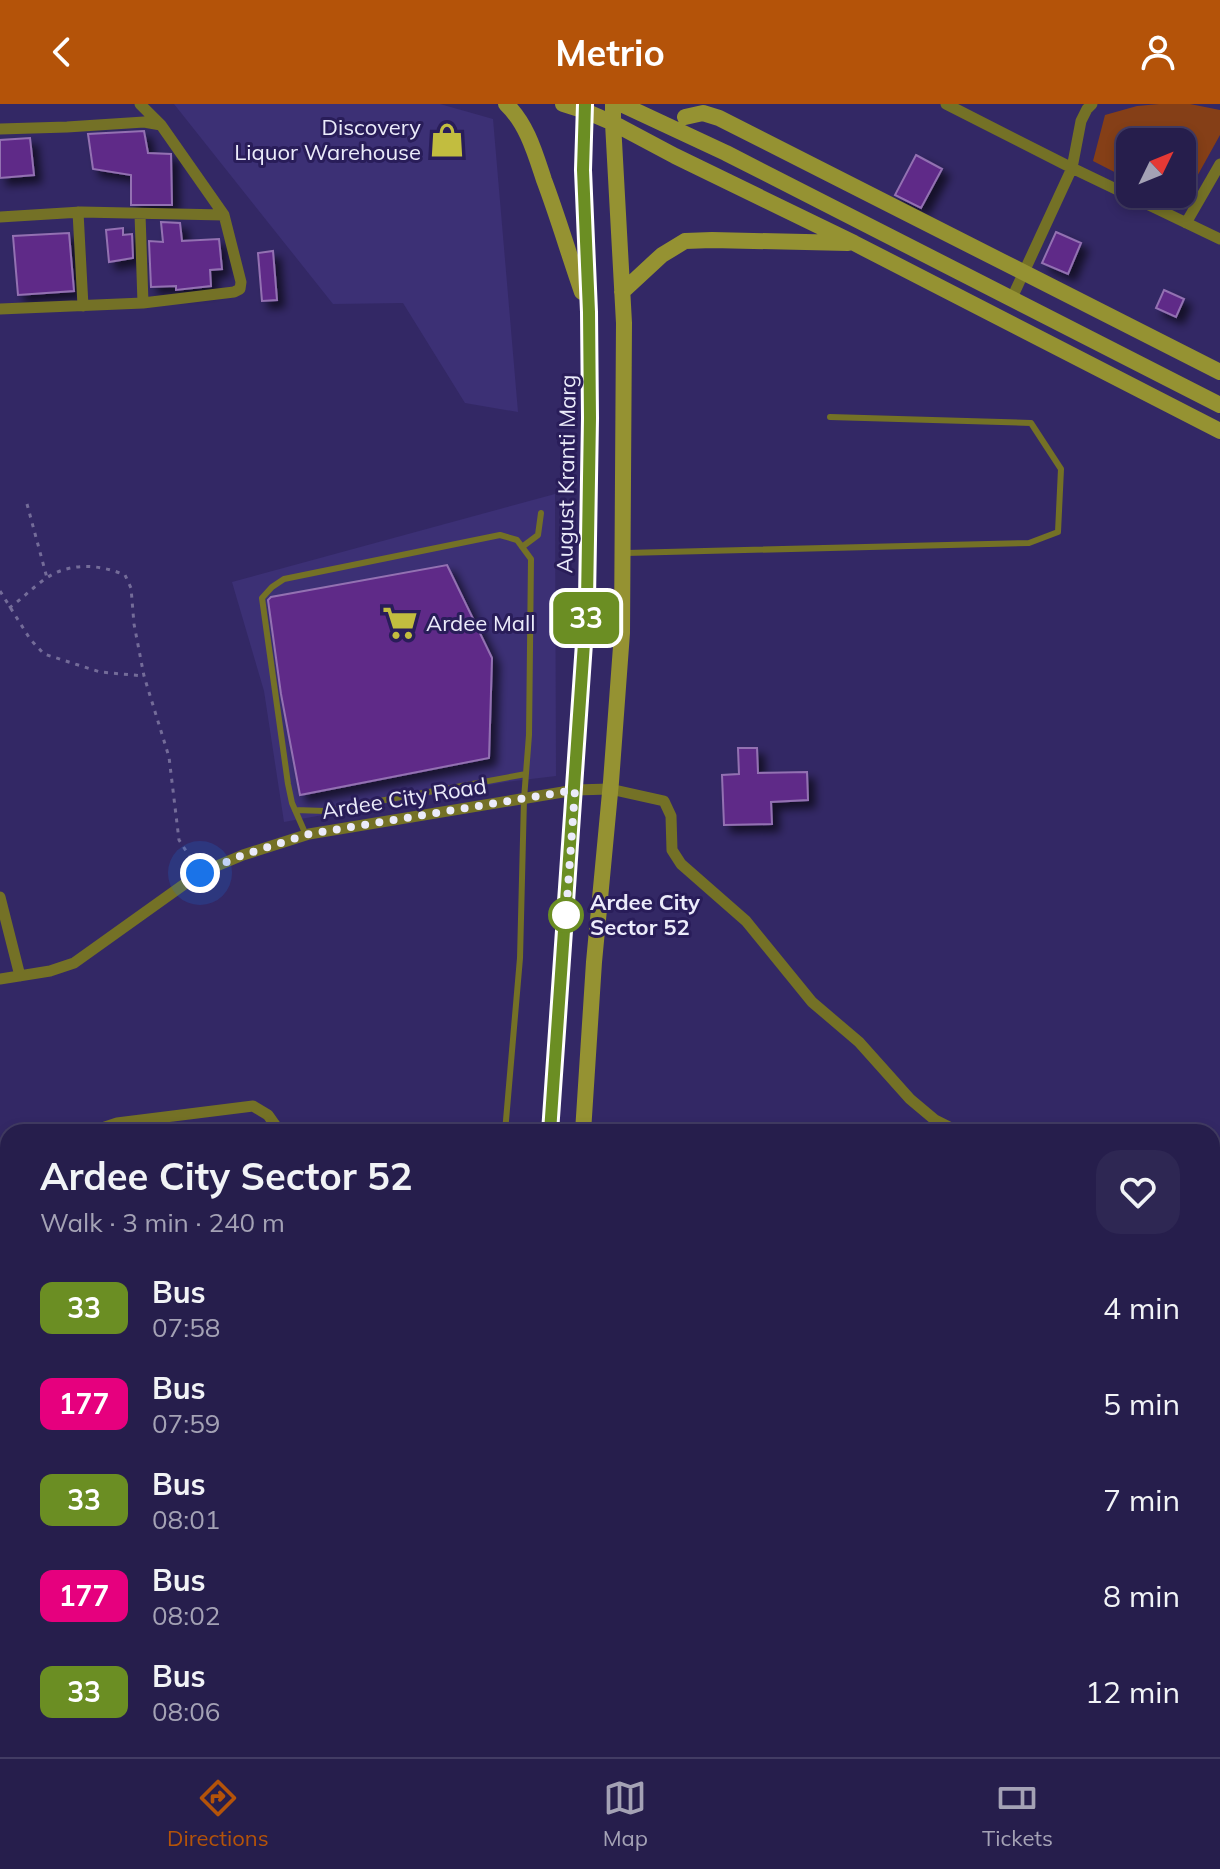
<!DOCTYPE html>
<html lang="en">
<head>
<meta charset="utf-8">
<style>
  body { margin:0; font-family:Mulish,sans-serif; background:#2e2753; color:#f1f3f6; height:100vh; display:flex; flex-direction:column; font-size:30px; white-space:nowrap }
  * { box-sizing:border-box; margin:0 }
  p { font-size:26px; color:#a4a2b5 }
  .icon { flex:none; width:44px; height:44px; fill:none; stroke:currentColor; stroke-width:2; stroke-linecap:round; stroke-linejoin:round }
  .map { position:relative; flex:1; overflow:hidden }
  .drawer { position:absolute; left:0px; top:1020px; width:1220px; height:634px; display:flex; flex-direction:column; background:#261e4c; border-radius:24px 24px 0 0; box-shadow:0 4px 12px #0003,0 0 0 2px #423c64 }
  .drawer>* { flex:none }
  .badge { padding:0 16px; border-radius:12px; font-size:28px; line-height:52px }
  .needle { width:52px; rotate:47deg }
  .buttons { position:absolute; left:1116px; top:24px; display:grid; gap:16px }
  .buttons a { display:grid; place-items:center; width:80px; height:80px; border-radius:16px; background:#261e4c; box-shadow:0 4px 12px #0003,0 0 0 2px #423c64; font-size:40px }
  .you { position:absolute; width:40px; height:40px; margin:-20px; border:6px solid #fff; border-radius:50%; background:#1a73e8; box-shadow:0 0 0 12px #1a73e833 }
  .map>.badge { position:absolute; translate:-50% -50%; box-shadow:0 0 0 4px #fff }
  .round { display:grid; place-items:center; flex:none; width:84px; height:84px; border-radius:24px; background:#2e2753 }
  .overview { display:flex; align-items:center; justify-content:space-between; height:136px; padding:0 40px }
  h1 { font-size:38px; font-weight:700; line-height:60px }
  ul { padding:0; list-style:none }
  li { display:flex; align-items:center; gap:24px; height:96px; padding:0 40px }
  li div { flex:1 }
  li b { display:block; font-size:30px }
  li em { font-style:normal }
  li .badge { min-width:88px; font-weight:700; text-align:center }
  header { display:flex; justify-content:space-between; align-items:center; height:104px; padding:0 40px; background:#b45309; color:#fff; font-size:36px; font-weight:700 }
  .dock { display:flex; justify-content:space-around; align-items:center; height:112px; border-top:2px solid #423c64; background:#261e4c; font-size:22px; color:#a4a2b5 }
  .dock a { display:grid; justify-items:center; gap:4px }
  .dock .selected { color:#b45309 }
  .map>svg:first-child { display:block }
  .built { fill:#3c3075 }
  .green { fill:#853f17 }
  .building { fill:#5f2988; stroke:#9371b2; stroke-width:2; filter:url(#shadow) }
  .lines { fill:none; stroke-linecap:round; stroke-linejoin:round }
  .path { stroke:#746c99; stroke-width:3; stroke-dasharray:4 6; stroke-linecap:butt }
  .lane { stroke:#747126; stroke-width:6 }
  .street { stroke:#747126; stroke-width:11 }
  .secondary { stroke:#959232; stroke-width:16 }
  .line-casing { stroke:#fff; stroke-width:18 }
  .line { stroke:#6b8e23; stroke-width:12 }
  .walk { stroke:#ebebfa; stroke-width:8; stroke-dasharray:0 14.4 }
  .stop-dot { fill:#fff; stroke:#6b8e23; stroke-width:4 }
  .labels { text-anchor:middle; stroke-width:6; stroke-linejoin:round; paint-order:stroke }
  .poi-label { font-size:22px; fill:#ebebfa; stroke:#291d59; text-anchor:end }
  .street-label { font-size:22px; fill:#ebebfa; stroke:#291d59 }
  .stop-label { font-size:22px; font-weight:bold; fill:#ebebfa; stroke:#291d59; text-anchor:start }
</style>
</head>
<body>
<header><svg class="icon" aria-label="back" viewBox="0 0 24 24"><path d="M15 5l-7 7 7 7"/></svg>Metrio<svg class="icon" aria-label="person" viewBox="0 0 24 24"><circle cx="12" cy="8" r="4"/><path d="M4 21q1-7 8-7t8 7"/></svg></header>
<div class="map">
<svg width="1220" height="1653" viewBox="0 0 1220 1653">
  <defs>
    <filter id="shadow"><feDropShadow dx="7" dy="7" stdDeviation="4" flood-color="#0009"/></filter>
  </defs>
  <rect width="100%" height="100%" fill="#332865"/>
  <path class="built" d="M174,0H440L493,15L518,308L465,299L403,199L333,200Z
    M555,390L556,672L506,678L284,718L264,587L232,478Z"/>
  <path class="green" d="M1159,0H1190L1220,6V31L1180,103L1156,90H1182V38H1130V76L1093,57L1105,11L1137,2Z"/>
  <path class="building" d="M144,27L148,49L171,50L172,101H131V71L93,65L88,30Z
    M30,34L34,71L0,74V36Z
    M916,51L942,65L921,104L895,91Z
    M161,118L180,119L182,137L219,135L222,165L210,166L211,182L176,186V182L151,183L149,137L163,138Z
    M123,124V131L132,130L133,154L109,158L106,126Z
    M1056,128L1081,139L1068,170L1042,159Z
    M69,129L74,187L18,191L13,132Z
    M273,147L277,196L262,197L258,149Z
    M1164,186L1184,195L1176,213L1156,204Z
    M447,461L492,554L489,654L300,691L281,590L268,496L271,493Z
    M738,644H757L758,669L807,668L808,696L771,698L772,720L724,721L722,671L739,670Z"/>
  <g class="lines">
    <path class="path" d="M27,400L47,474
      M0,487L30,535L44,550L100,568L144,572
      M9,504C22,495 32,484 45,475C69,458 99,460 125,471L131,484L134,520L144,572L169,653L179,736L194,759"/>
    <path class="lane" d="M522,443L538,431L541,409
      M626,449L1029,439L1058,428L1061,365L1031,319L830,313
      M295,706L325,707L526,670
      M306,731L292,699L288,680L262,494L272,483L284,475L500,431L517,436L531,455L529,631L524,695L520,854L505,1028"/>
    <path class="street" d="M946,0L1072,64L1220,135
      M0,25L67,23L144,18L161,21
      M78,108L83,202
      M140,110L143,199
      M0,113L81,108L224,111
      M1186,119L1220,60
      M1011,196L1072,64L1081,17L1087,5L1092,0
      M0,205L143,199L234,188L240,185L241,178L224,111L161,21L140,0
      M0,793L20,872
      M0,875L50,867L74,859L200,769L243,751L309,730L575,686L610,685L664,697L671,712L672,746L681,760L746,817L812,898L859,938L910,995L935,1016L959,1028
      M100,1028L105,1023L117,1019L253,1002L268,1011L280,1028
      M1212,1099L1220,1102
      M0,1374L8,1372
      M0,1505L8,1503
      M0,1585V1590
      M116,1646L119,1653
      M242,1646L244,1653
      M446,1646V1653
      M330,1653V1646"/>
    <path class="secondary" d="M506,0C527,20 535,49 544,76C558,113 569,151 582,188
      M563,0L585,7L613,19L675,52L854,139L1220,327
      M621,0L726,49L1220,301
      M685,13L703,9L719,14L1220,268
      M622,188L662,151L685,137L712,136L848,139
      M550,1028L587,496L590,314L589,208L583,66L585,0
      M583,1028L594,858L611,678L622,529L624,219L613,19V0
      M509,1646L510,1653
      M542,1646V1653"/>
  </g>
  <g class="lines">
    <g class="line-casing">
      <path id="line" d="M550,1028L587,496L590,314L589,208L583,66L585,0"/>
    </g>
    <use href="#line" class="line"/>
    <path class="walk" d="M200,769L243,751L309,730L575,686L566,811"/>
  </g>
  <defs>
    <g id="shop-bare" transform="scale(2.76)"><path d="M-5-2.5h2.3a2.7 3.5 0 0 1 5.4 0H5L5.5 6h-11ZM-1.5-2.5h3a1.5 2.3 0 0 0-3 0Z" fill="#c2bd3f" stroke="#291d59" stroke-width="2.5" paint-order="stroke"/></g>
    <g id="supermarket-bare" transform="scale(2.76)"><path d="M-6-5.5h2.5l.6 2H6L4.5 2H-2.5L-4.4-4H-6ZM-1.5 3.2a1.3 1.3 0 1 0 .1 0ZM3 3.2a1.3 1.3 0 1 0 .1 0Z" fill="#c2bd3f" stroke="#291d59" stroke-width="2.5" paint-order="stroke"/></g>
  </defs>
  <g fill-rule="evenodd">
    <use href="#shop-bare" x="447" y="36"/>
    <use href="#supermarket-bare" x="400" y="519"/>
  </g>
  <circle class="stop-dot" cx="566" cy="811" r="16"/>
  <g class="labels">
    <g class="poi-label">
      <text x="421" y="31">Discovery<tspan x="421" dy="25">Liquor Warehouse</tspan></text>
      <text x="426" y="527" text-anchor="start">Ardee Mall</text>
    </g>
    <g class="street-label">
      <text transform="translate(566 370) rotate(-89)" y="8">August Kranti Marg</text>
      <text transform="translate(404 694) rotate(-9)" y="8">Ardee City Road</text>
    </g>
    <g class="stop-label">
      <text x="590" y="806">Ardee City<tspan x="590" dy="25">Sector 52</tspan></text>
    </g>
  </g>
</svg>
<div class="buttons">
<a><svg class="needle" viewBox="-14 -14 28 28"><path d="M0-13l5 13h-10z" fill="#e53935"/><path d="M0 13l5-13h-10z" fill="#a4a2b5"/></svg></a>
</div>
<div class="you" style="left:200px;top:769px"></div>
<b class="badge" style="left:586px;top:514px;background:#6b8e23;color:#fff">33</b>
<section class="drawer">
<div class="overview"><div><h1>Ardee City Sector 52</h1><p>Walk · 3 min · 240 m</p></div><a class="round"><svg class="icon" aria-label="heart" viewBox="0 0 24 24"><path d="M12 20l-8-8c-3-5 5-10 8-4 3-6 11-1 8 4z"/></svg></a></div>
<ul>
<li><span class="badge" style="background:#6b8e23;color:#fff">33</span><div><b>Bus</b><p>07:58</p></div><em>4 min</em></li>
<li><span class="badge" style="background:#e6007e;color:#fff">177</span><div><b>Bus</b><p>07:59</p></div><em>5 min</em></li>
<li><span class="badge" style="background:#6b8e23;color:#fff">33</span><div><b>Bus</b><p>08:01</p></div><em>7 min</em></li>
<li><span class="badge" style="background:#e6007e;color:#fff">177</span><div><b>Bus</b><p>08:02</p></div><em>8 min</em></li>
<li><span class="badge" style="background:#6b8e23;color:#fff">33</span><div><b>Bus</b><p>08:06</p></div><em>12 min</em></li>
</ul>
</section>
</div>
<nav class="dock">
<a class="selected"><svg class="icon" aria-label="directions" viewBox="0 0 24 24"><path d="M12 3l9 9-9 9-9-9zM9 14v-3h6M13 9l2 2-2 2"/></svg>Directions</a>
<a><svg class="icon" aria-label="map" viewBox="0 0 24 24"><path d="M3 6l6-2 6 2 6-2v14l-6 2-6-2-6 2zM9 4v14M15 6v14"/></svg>Map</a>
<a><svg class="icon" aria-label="tickets" viewBox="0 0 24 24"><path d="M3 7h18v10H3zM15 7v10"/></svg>Tickets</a>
</nav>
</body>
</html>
